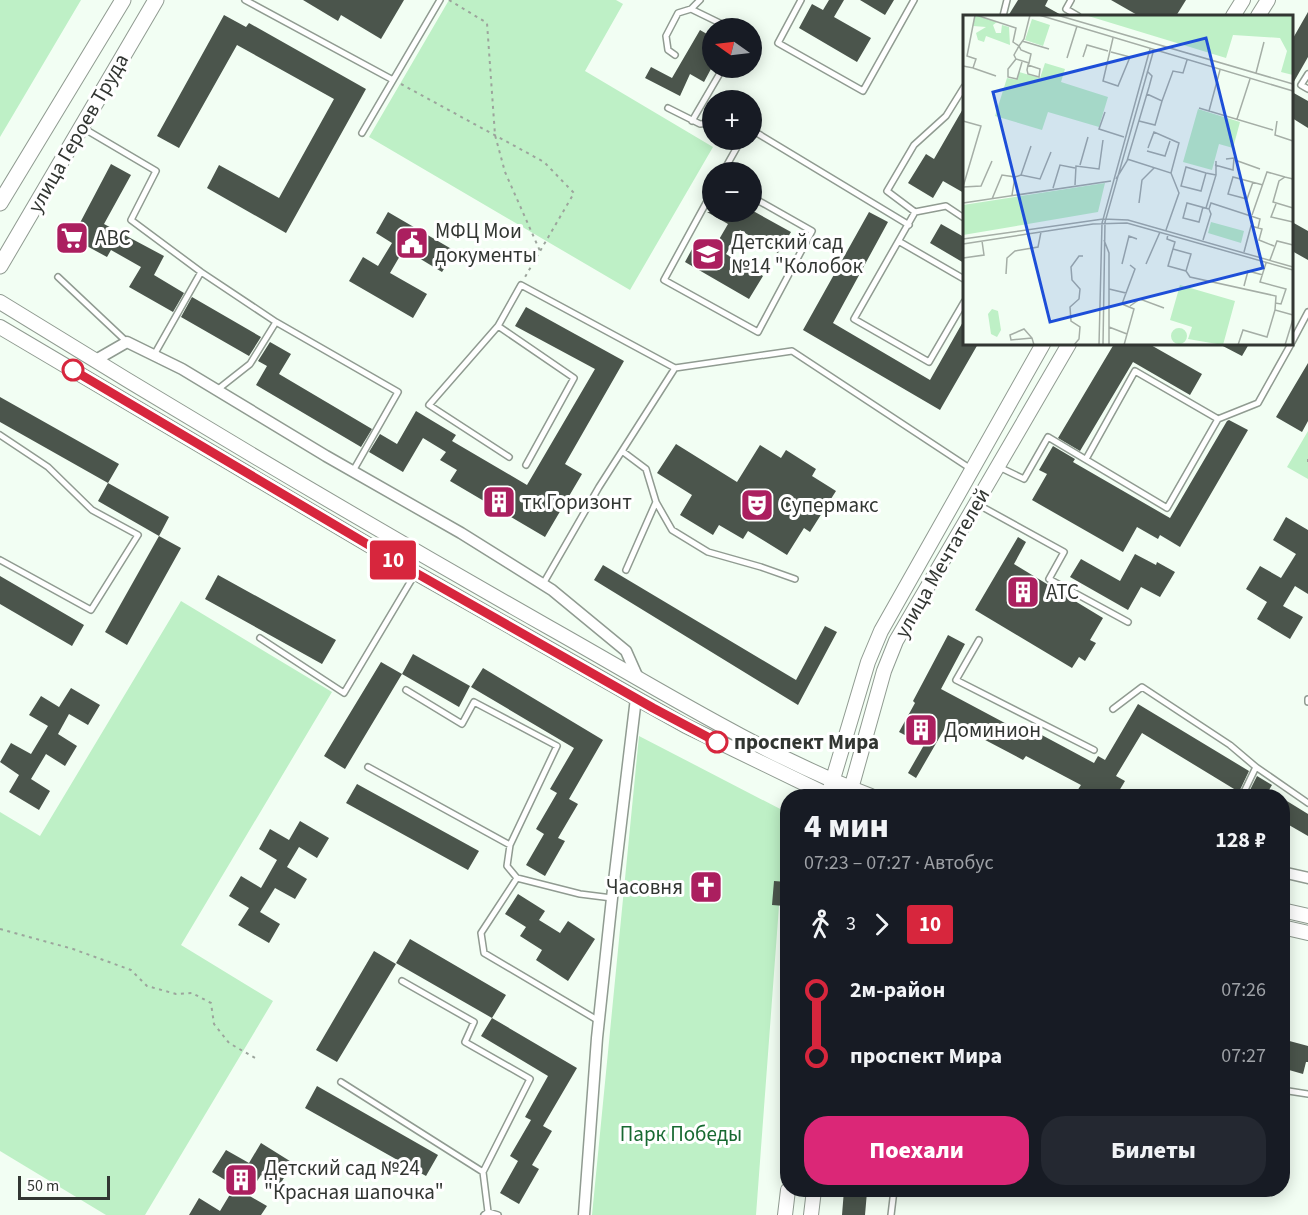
<!DOCTYPE html>
<html lang="ru">
<head>
<meta charset="utf-8">
<style>
  body { margin:0; font-family:"Source Sans 3",sans-serif; background:#242831; color:#f1f3f6; height:100vh; display:flex; flex-direction:column; font-size:22px; white-space:nowrap }
  * { box-sizing:border-box; margin:0 }
  p { font-size:20px; color:#9ea1a6 }
  .icon { flex:none; width:33px; height:33px; fill:none; stroke:currentColor; stroke-width:2; stroke-linecap:round; stroke-linejoin:round }
  .map { position:relative; flex:1; overflow:hidden }
  .side { position:absolute; left:780px; top:789px; width:510px; height:408px; display:flex; flex-direction:column; background:#171b24; border-radius:24px; box-shadow:0 3px 15px #0003 }
  .side>* { flex:none }
  .badge { padding:0 12px; border-radius:4px; font-size:21px; line-height:39px }
  .needle { width:39px; rotate:284deg }
  .fabs { position:absolute; left:702px; top:18px; display:grid; gap:12px }
  .fabs a { display:grid; place-items:center; width:60px; height:60px; border-radius:50%; background:#171b24; box-shadow:0 3px 15px #0003; font-size:30px }
  .scale { position:absolute; left:18px; bottom:15px; width:92px; box-sizing:border-box; padding-left:6px; border:3px solid #323632; border-top:0; font-size:16px; line-height:21px; white-space:nowrap; color:#323632; -webkit-text-stroke:4px #fff; paint-order:stroke }
  .map>.badge { position:absolute; translate:-50% -50%; box-shadow:0 0 0 3px #fff }
  .legs { display:flex; align-items:center; gap:9px; height:66px; padding:0 24px; font-size:20px }
  .legs p { margin-inline-start:auto }
  .summary { display:flex; align-items:center; justify-content:space-between; height:102px; padding:0 24px }
  h1 { font-size:33px; font-weight:800; line-height:45px }
  .button { display:flex; gap:12px; margin-top:auto; padding:12px 24px }
  .button a { flex:1; height:69px; border-radius:24px; background:#db2777; color:#fff; font-size:24px; font-weight:800; line-height:69px; text-align:center }
  .button a+a { background:#242831; color:#f1f3f6 }
  ul { padding:0 24px; list-style:none }
  li { display:flex; align-items:center; gap:21px; height:66px; font-size:22px }
  li i { display:grid; place-items:center; width:9px; height:100%; margin:0 8px; background:currentColor }
  li i::after { content:''; width:15px; height:15px; margin:-8px; border:4px solid; border-radius:50%; background:#171b24 }
  li p { margin-inline-start:auto }
  li:first-child i { background:linear-gradient(#0000 50%,currentColor 0) }
  li:last-child i { background:linear-gradient(currentColor 50%,#0000 0) }
  .map>svg:first-child { display:block }
  .green { fill:#bef0c6 }
  .building { fill:#4b554c }
  .lines { fill:none; stroke-linecap:round; stroke-linejoin:round }
  .service-casing { stroke:#909b91; stroke-width:8 }
  .minor-casing { stroke:#909b91; stroke-width:13 }
  .tertiary-casing { stroke:#909b91; stroke-width:16 }
  .secondary-casing { stroke:#909b91; stroke-width:17 }
  .path { stroke:#9ca49c; stroke-width:2; stroke-dasharray:3 4.5; stroke-linecap:butt }
  .service { stroke:#fff; stroke-width:5 }
  .minor { stroke:#fff; stroke-width:10 }
  .tertiary { stroke:#fff; stroke-width:14 }
  .secondary { stroke:#fff; stroke-width:15 }
  .line-1-casing { stroke:#fff; stroke-width:14 }
  .line-1 { stroke:#d7263d; stroke-width:9 }
  .stop-1-dot { fill:#fff; stroke:#d7263d; stroke-width:3 }
  .labels { text-anchor:middle; stroke-width:6; stroke-linejoin:round; paint-order:stroke }
  .street-label { font-size:21px; fill:#323632; stroke:#fff }
  .poi-label { font-size:21px; fill:#323632; stroke:#fff; text-anchor:start }
  .stop-label { font-size:21px; font-weight:bold; fill:#323632; stroke:#fff; text-anchor:start }
  .park-label { font-size:21px; fill:#176931; stroke:#fff }
  .inset-road { fill:none; stroke:#a5aea6; stroke-width:1.5 }
  .view { fill:#1d4ed8; fill-opacity:0.15; stroke:#1d4ed8; stroke-width:3 }
  .inset-edge { fill:none; stroke:#323632; stroke-width:3 }
</style>
</head>
<body>
<div class="map">
<svg width="1308" height="1215" viewBox="0 0 1308 1215">
  <rect width="100%" height="100%" fill="#f2fef3"/>
  <path class="green" d="M0,0H81L0,137Z
    M449,0H616L623,4L585,71L713,147L630,290L369,137Z
    M1308,431V479L1287,467Z
    M181,601L332,692L181,945L273,1001L145,1215H106L0,1151V812L40,836Z
    M639,736L786,812L756,1215H592Z"/>
  <path class="building" d="M303,0H404L381,39L341,15L338,21Z
    M829,0H844L834,17L871,38L857,62L799,28L812,4L823,10Z
    M860,0H894L885,15Z
    M1018,0H1048L1045,6L1063,16H1008Z
    M1111,0H1186L1176,16H1139Z
    M1308,12V57L1292,85V40Z
    M224,15L246,27L249,23L366,89L286,233L207,188L219,165L279,198L334,99L237,45L179,148L157,136Z
    M700,30L712,37V67L704,82L690,74L680,96L645,78L651,67L672,78Z
    M1292,92L1308,101V128L1292,118Z
    M964,107V193L943,181L933,198L908,183L926,154L934,159Z
    M111,164L131,175L104,224L164,256L154,275L184,293L173,312L129,287L141,267L111,250L107,257L72,238Z
    M388,212L455,251L442,272L404,249L390,273L427,294L413,318L349,281L363,257L378,266L392,243L376,233Z
    M707,212H755L791,232L778,253L740,230L726,254L763,276L749,299L685,262L698,238L714,248L728,224Z
    M869,212L888,222L833,323L930,380L964,320V344H978L940,410L803,330Z
    M1292,222L1308,231V260L1292,251Z
    M941,224L964,237V263L930,243Z
    M192,297L261,337L249,356L181,317Z
    M526,307L624,361L565,464L582,474L545,537L450,481L457,470L440,460L446,452L423,438L403,472L369,452L380,434L397,444L416,411L456,435L452,441L527,485L595,369L515,326Z
    M270,342L291,354L279,374L372,429L361,447L256,385L267,366L258,361Z
    M1114,344H1149L1202,374L1190,395L1133,362L1080,451L1058,438Z
    M1219,344H1249L1242,356Z
    M1308,363V421L1302,432L1276,417Z
    M0,397L119,464L108,483L0,422Z
    M1229,420L1248,430L1180,547L1160,535L1158,539L1137,527L1123,552L1032,500L1047,474L1039,470L1053,446L1075,459L1073,462L1170,518L1227,421Z
    M676,444L737,482L760,445L781,458L786,450L816,469L812,476L836,491L810,532L804,528L787,555L748,531L743,539L719,525L713,535L680,515L692,495L657,473Z
    M108,483L169,517L159,536L98,501Z
    M1286,517L1308,530V594L1295,586L1283,606L1303,617L1290,639L1257,619L1267,602L1246,589L1260,566L1281,578L1296,554L1273,540Z
    M159,536L181,548L127,645L105,632Z
    M1018,537L1026,542L1014,564L1103,618L1090,640L1096,643L1085,661L1079,657L1072,668L975,610Z
    M1135,554L1156,565L1157,562L1175,572L1160,597L1141,587L1128,610L1070,577L1081,559L1120,581Z
    M603,565L796,680L825,626L837,632L798,705L594,580Z
    M218,575L336,640L322,664L205,599Z
    M0,576L84,625L72,646L0,604Z
    M948,635L965,644L941,689L1035,739L1038,733L1094,763L1098,756L1105,760L1138,704L1249,771L1239,792L1142,733L1116,776L1125,781L1116,796L1106,790L1102,796H1087L1077,791L1081,785L1026,756L1023,760L949,721L916,778L908,773L924,745L899,732L915,703L913,701Z
    M413,654L470,686L459,707L402,674Z
    M381,662L402,674L345,769L324,756Z
    M483,668L603,740L569,799L578,804L558,838L565,841L545,876L526,865L544,834L536,829L557,793L550,789L574,748L471,687Z
    M71,688L100,705L88,725L69,714L58,734L77,746L65,766L46,754L31,779L50,791L39,810L9,792L19,775L0,762L11,743L31,754L48,726L29,715L41,696L59,707Z
    M1257,776L1272,785L1269,790L1279,796H1247Z
    M357,784L479,851L468,870L346,803Z
    M1282,798L1308,814V836L1282,821Z
    M300,821L329,838L317,858L299,847L287,867L307,879L295,899L275,888L260,912L280,924L269,943L238,925L249,908L229,896L241,876L261,888L277,860L259,849L270,829L289,840Z
    M696,875L720,880L716,899L692,894Z
    M774,881L787,882L785,906L772,905Z
    M518,894L545,911L539,920L560,933L568,921L595,939L568,981L536,960L542,950L520,936L526,927L505,914Z
    M410,939L506,995L492,1018L396,963Z
    M374,951L396,964L337,1062L316,1050Z
    M492,1018L577,1068L543,1126L552,1131L532,1165L539,1169L519,1204L500,1193L518,1161L510,1156L531,1120L525,1117L548,1076L481,1036Z
    M1282,1039L1308,1046V1062H1306L1303,1074L1282,1068Z
    M317,1086L438,1155L426,1176L305,1108Z
    M261,1143L293,1163L279,1186L261,1175L248,1195L267,1206L261,1215H189L199,1198L220,1211L235,1186L212,1172L226,1150L249,1163Z
    M844,1190L867,1192L865,1215H842Z"/>
  <g class="lines">
    <g class="service-casing">
      <path id="service" d="M245,0L393,80
        M801,0L778,43L863,91L914,0
        M1071,0L1066,9L1078,16
        M691,9L700,0
        M1003,16L1007,0
        M675,55L668,50L666,36L678,13L691,9L730,28
        M1308,74L1301,85L1308,89
        M964,87L946,116L914,145L887,191L915,212L854,319L929,362L964,302
        M668,108L700,124L712,123
        M692,121L723,68
        M83,128L156,171L131,220L201,272L276,322L250,364L217,390
        M752,130L909,225
        M362,133L440,0
        M723,172L741,140
        M712,192L664,280L758,332L812,231L752,197
        M915,212L946,206L964,218
        M900,242L964,279
        M58,277L127,342
        M276,322L398,392L353,471
        M498,326L574,378L526,465
        M1292,342L1308,312
        M154,355L201,272
        M0,435L48,467L92,510L138,535L91,610L0,560
        M622,451L646,469L656,502L672,530L708,552L761,567L795,579
        M509,457L429,405L498,326L521,285L675,368
        M1086,459L1135,371L1218,419
        M999,467L1024,479L1048,437L1167,508L1218,419L1258,403L1291,344
        M977,504L1064,552L1049,579L1128,622
        M626,570L656,502
        M543,584L599,487L675,368L792,351L971,469
        M260,638L344,693L415,574
        M979,640L956,680L1094,750
        M406,690L462,724L474,702L557,746L510,845L507,866L517,878L580,894L612,898
        M1308,699V702
        M1113,709L1142,687L1230,745L1256,767L1242,796
        M368,767L510,845
        M1256,767L1308,803
        M517,878L481,933L484,953L599,1021
        M402,981L474,1022L465,1042L530,1079L483,1172L488,1212
        M341,1082L483,1172
        M1282,1090L1308,1094
        M484,1215L488,1212L498,1215
        M891,1215L894,1190"/>
    </g>
    <g class="minor-casing">
      <path id="minor" d="M94,361L127,342L182,369L326,456L461,533L552,590L626,651L638,678
        M1282,872L1308,878
        M584,1215L597,1038L612,898L636,698"/>
    </g>
    <g class="tertiary-casing">
      <path id="tertiary" d="M1233,16L1243,0
        M1258,16L1268,0
        M0,302C181,414 365,523 550,628C655,687 759,753 871,796
        M0,327L416,573L636,698L686,726L830,796
        M830,789L868,662L881,631L1043,344
        M849,796L884,671L896,641L1069,344
        M1282,910L1308,916
        M1282,927L1308,933
        M785,1215L788,1190
        M811,1215L814,1190"/>
    </g>
    <g class="secondary-casing">
      <path id="secondary" d="M0,203L123,0
        M0,266L156,0"/>
    </g>
    <path class="path" d="M449,0L487,23L495,135L505,172L540,251
      M401,84L544,162L574,193L525,277
      M1308,459V462
      M0,929L73,949L131,970L147,986L176,994L192,993L211,1003L214,1024L229,1043L255,1058"/>
    <use href="#service" class="service"/>
    <use href="#minor" class="minor"/>
    <use href="#tertiary" class="tertiary"/>
    <use href="#secondary" class="secondary"/>
  </g>
  <g class="lines">
    <g class="line-1-casing">
      <path id="line-1" d="M73,370L416,573L653,708L717,742"/>
    </g>
    <use href="#line-1" class="line-1"/>
  </g>
  <defs>
    <g id="supermarket-square" transform="scale(1.725)"><rect x="-9" y="-9" width="18" height="18" rx="4" fill="#ab1f5f" stroke="#fff"/><path d="M-6-5.5h2.5l.6 2H6L4.5 2H-2.5L-4.4-4H-6ZM-1.5 3.2a1.3 1.3 0 1 0 .1 0ZM3 3.2a1.3 1.3 0 1 0 .1 0Z" fill="#fff"/></g>
    <g id="civic-square" transform="scale(1.725)"><rect x="-9" y="-9" width="18" height="18" rx="4" fill="#ab1f5f" stroke="#fff"/><path d="M-.6-6.5H3V-4.5H.6V-3L4-1V1h2V6H-6V1h2V-1L-.6-3ZM-1.2 2.5V6h2.4V2.5Z" fill="#fff"/></g>
    <g id="school-square" transform="scale(1.725)"><rect x="-9" y="-9" width="18" height="18" rx="4" fill="#ab1f5f" stroke="#fff"/><path d="M0-5L7-2L0 1L-7-2ZM-4 1L0 2.5L4 1V4Q0 6-4 4Z" fill="#fff"/></g>
    <g id="building-square" transform="scale(1.725)"><rect x="-9" y="-9" width="18" height="18" rx="4" fill="#ab1f5f" stroke="#fff"/><path d="M-4-6H4V6H1V3H-1V6H-4ZM-2.5-4.3h1.7v1.8h-1.7ZM.8-4.3h1.7v1.8H.8ZM-2.5-1h1.7V.8h-1.7ZM.8-1h1.7V.8H.8Z" fill="#fff"/></g>
    <g id="theatre-square" transform="scale(1.725)"><rect x="-9" y="-9" width="18" height="18" rx="4" fill="#ab1f5f" stroke="#fff"/><path d="M-5-5.5Q0-4 5-5.5V0Q5 5 0 6Q-5 5-5 0ZM-3.3-2.5H-1v1.5H-3.3ZM1-2.5H3.3v1.5H1ZM-2.8 1Q0 5.5 2.8 1Z" fill="#fff"/></g>
    <g id="church-square" transform="scale(1.725)"><rect x="-9" y="-9" width="18" height="18" rx="4" fill="#ab1f5f" stroke="#fff"/><path d="M-1.2-6h2.4v3.5h3.3v2.4h-3.3V6h-2.4V-.1h-3.3v-2.4h3.3Z" fill="#fff"/></g>
  </defs>
  <g fill-rule="evenodd">
    <use href="#supermarket-square" x="72" y="238"/>
    <use href="#civic-square" x="412" y="243"/>
    <use href="#school-square" x="708" y="254"/>
    <use href="#building-square" x="499" y="502"/>
    <use href="#theatre-square" x="757" y="505"/>
    <use href="#building-square" x="1023" y="592"/>
    <use href="#building-square" x="921" y="730"/>
    <use href="#church-square" x="706" y="887"/>
    <use href="#building-square" x="241" y="1180"/>
  </g>
  <g class="stop-1-dot">
    <circle cx="73" cy="370" r="10"/>
    <circle cx="717" cy="742" r="10"/>
  </g>
  <g class="labels">
    <g class="street-label">
      <text transform="translate(78 133) rotate(-60)" y="7">улица Героев Труда</text>
      <text transform="translate(942 563) rotate(-60)" y="7">улица Мечтателей</text>
    </g>
    <g class="poi-label">
      <text x="435" y="238">МФЦ Мои<tspan x="435" dy="24">документы</tspan></text>
      <text x="95" y="245">АВС</text>
      <text x="731" y="249">Детский сад<tspan x="731" dy="24">№14 "Колобок</tspan></text>
      <text x="522" y="509">тк Горизонт</text>
      <text x="780" y="512">Супермакс</text>
      <text x="1046" y="599">АТС</text>
      <text x="944" y="737">Доминион</text>
      <text x="683" y="894" text-anchor="end">Часовня</text>
      <text x="264" y="1175">Детский сад №24<tspan x="264" dy="24">"Красная шапочка"</tspan></text>
    </g>
    <g class="stop-label">
      <text x="734" y="749">проспект Мира</text>
    </g>
    <g class="park-label">
      <text x="681" y="1141">Парк Победы</text>
    </g>
  </g>
  <g transform="translate(963 15)">
    <rect width="330" height="330" fill="#f2fef3"/>
    <path d="M12,0L34,7L30,10L33,18H38L39,10L46,12L47,30L23,21L21,27L15,25L13,18L23,12L10,11ZM122,0H330V60L318,57L324,36L317,23L270,20L263,43ZM69,4L87,10L80,31L62,25ZM82,48L102,54L98,67L145,82L136,112L85,97L79,115L32,101L44,63L54,65L56,57L77,63ZM235,94L277,107L270,133L256,129L249,155L220,147ZM142,168L135,197L0,220V190ZM248,207L281,216L278,228L245,218ZM217,270L272,286L260,330L225,324L229,312L207,305ZM29,294L35,296L38,315L34,322L28,319L25,299ZM208 321a8 8 0 1 1 16 0a8 8 0 1 1-16 0Z" fill="#bef0c6"/>
    <path class="inset-road" d="M13,0L53,13L50,27L56,31L58,35L68,39L66,48L53,44L51,40L56,31L61,24L67,0M76,0L330,76M94,0L330,69M59,26L86,34M148,37L167,42L155,71L140,66L150,23M120,42L124,30L145,36M104,43L114,11M53,44L45,54V62L54,64L59,47M65,50L77,54L76,62L65,59L64,55L65,50L66,48M0,51L10,53L13,44L4,41L12,0M10,53L33,61M293,58L301,27M184,79L199,86L210,56L220,58L224,45M236,93L310,115M246,96L257,55M142,97L136,114L161,122M274,104L287,64M0,106L18,111L0,172M176,106L192,110L199,86M314,106L312,120L330,126M185,133L191,117L216,128L208,158M184,136L202,141L207,126M164,144L208,158L216,178L203,215M272,145L297,154M117,150L125,122M252,150L270,155L271,143L263,144M243,158L238,176L218,171L223,152L243,158L253,160M58,160L68,131M52,162L58,160L77,164L88,137M153,164L164,146L186,72L189,61L184,56M330,164L322,162L316,166L310,187L330,193M290,167L284,184L265,179L270,162L300,170M112,170L113,151L136,154L140,125M0,172L18,171L29,146M90,173L97,150L112,153M29,184L39,160L52,162L49,180M0,188L148,166M176,188L179,165L191,153M313,189L308,202L330,207M240,192L236,207L220,203L224,188L246,194L248,188L297,204L295,213M243,193L253,160V146M289,200L304,157L322,162M205,219L204,224L212,227L205,251L223,256L227,262L313,281L312,295L330,300M0,224L140,204L165,205L330,252M141,225L146,238V330M240,225L248,199L246,194M0,229L130,209L164,208L330,255M210,234L228,239L223,256M281,237L288,211L299,214L296,225L311,231M0,243L21,240L19,226M307,245L314,226L330,230M303,248L297,267L323,274L318,289L312,288M159,249L166,221L174,224M183,249L197,217M43,259L44,243L52,236L75,232L78,217M281,271L285,256L300,260M146,274L163,278L172,254L167,250M167,291L177,284L201,293M146,312L164,319M69,323L48,325L47,320L61,314L69,323L71,330M111,330L116,324L117,312L108,306L107,292L116,284L117,274L109,265L108,252L116,241H120M136,330L139,208L187,34M140,330L142,207L191,34M161,330L171,294L159,289L163,278M275,330L280,315L304,322L312,295M322,330L330,304"/>
    <path class="view" d="M243,23L300,253L87,307L30,77Z"/>
    <rect width="330" height="330" class="inset-edge"/>
  </g>
</svg>
<div class="fabs">
<a><svg class="needle" viewBox="-14 -14 28 28"><path d="M0-13l5 13h-10z" fill="#e53935"/><path d="M0 13l5-13h-10z" fill="#9ea1a6"/></svg></a>
<a>+</a>
<a>−</a>
</div>
<div class="scale">50 m</div>
<b class="badge" style="left:393px;top:560px;background:#d7263d;color:#fff">10</b>
<section class="side">
<div class="summary"><div><h1>4 мин</h1><p>07:23 – 07:27 · Автобус</p></div><b>128 ₽</b></div>
<div class="legs"><svg class="icon" aria-label="walk" viewBox="0 0 24 24"><circle cx="13" cy="4" r="2"/><path d="M13 8l-2 6 4 7M11 14l-3 7M7 12l3-4h3l4 4"/></svg>3<svg class="icon" aria-label="forward" viewBox="0 0 24 24"><path d="M9 5l7 7-7 7"/></svg><b class="badge" style="background:#d7263d;color:#fff">10</b></div>
<ul>
<li><i style="color:#d7263d"></i><b>2м-район</b><p>07:26</p></li>
<li><i style="color:#d7263d"></i><b>проспект Мира</b><p>07:27</p></li>
</ul>
<div class="button"><a>Поехали</a><a>Билеты</a></div>
</section>
</div>
</body>
</html>
